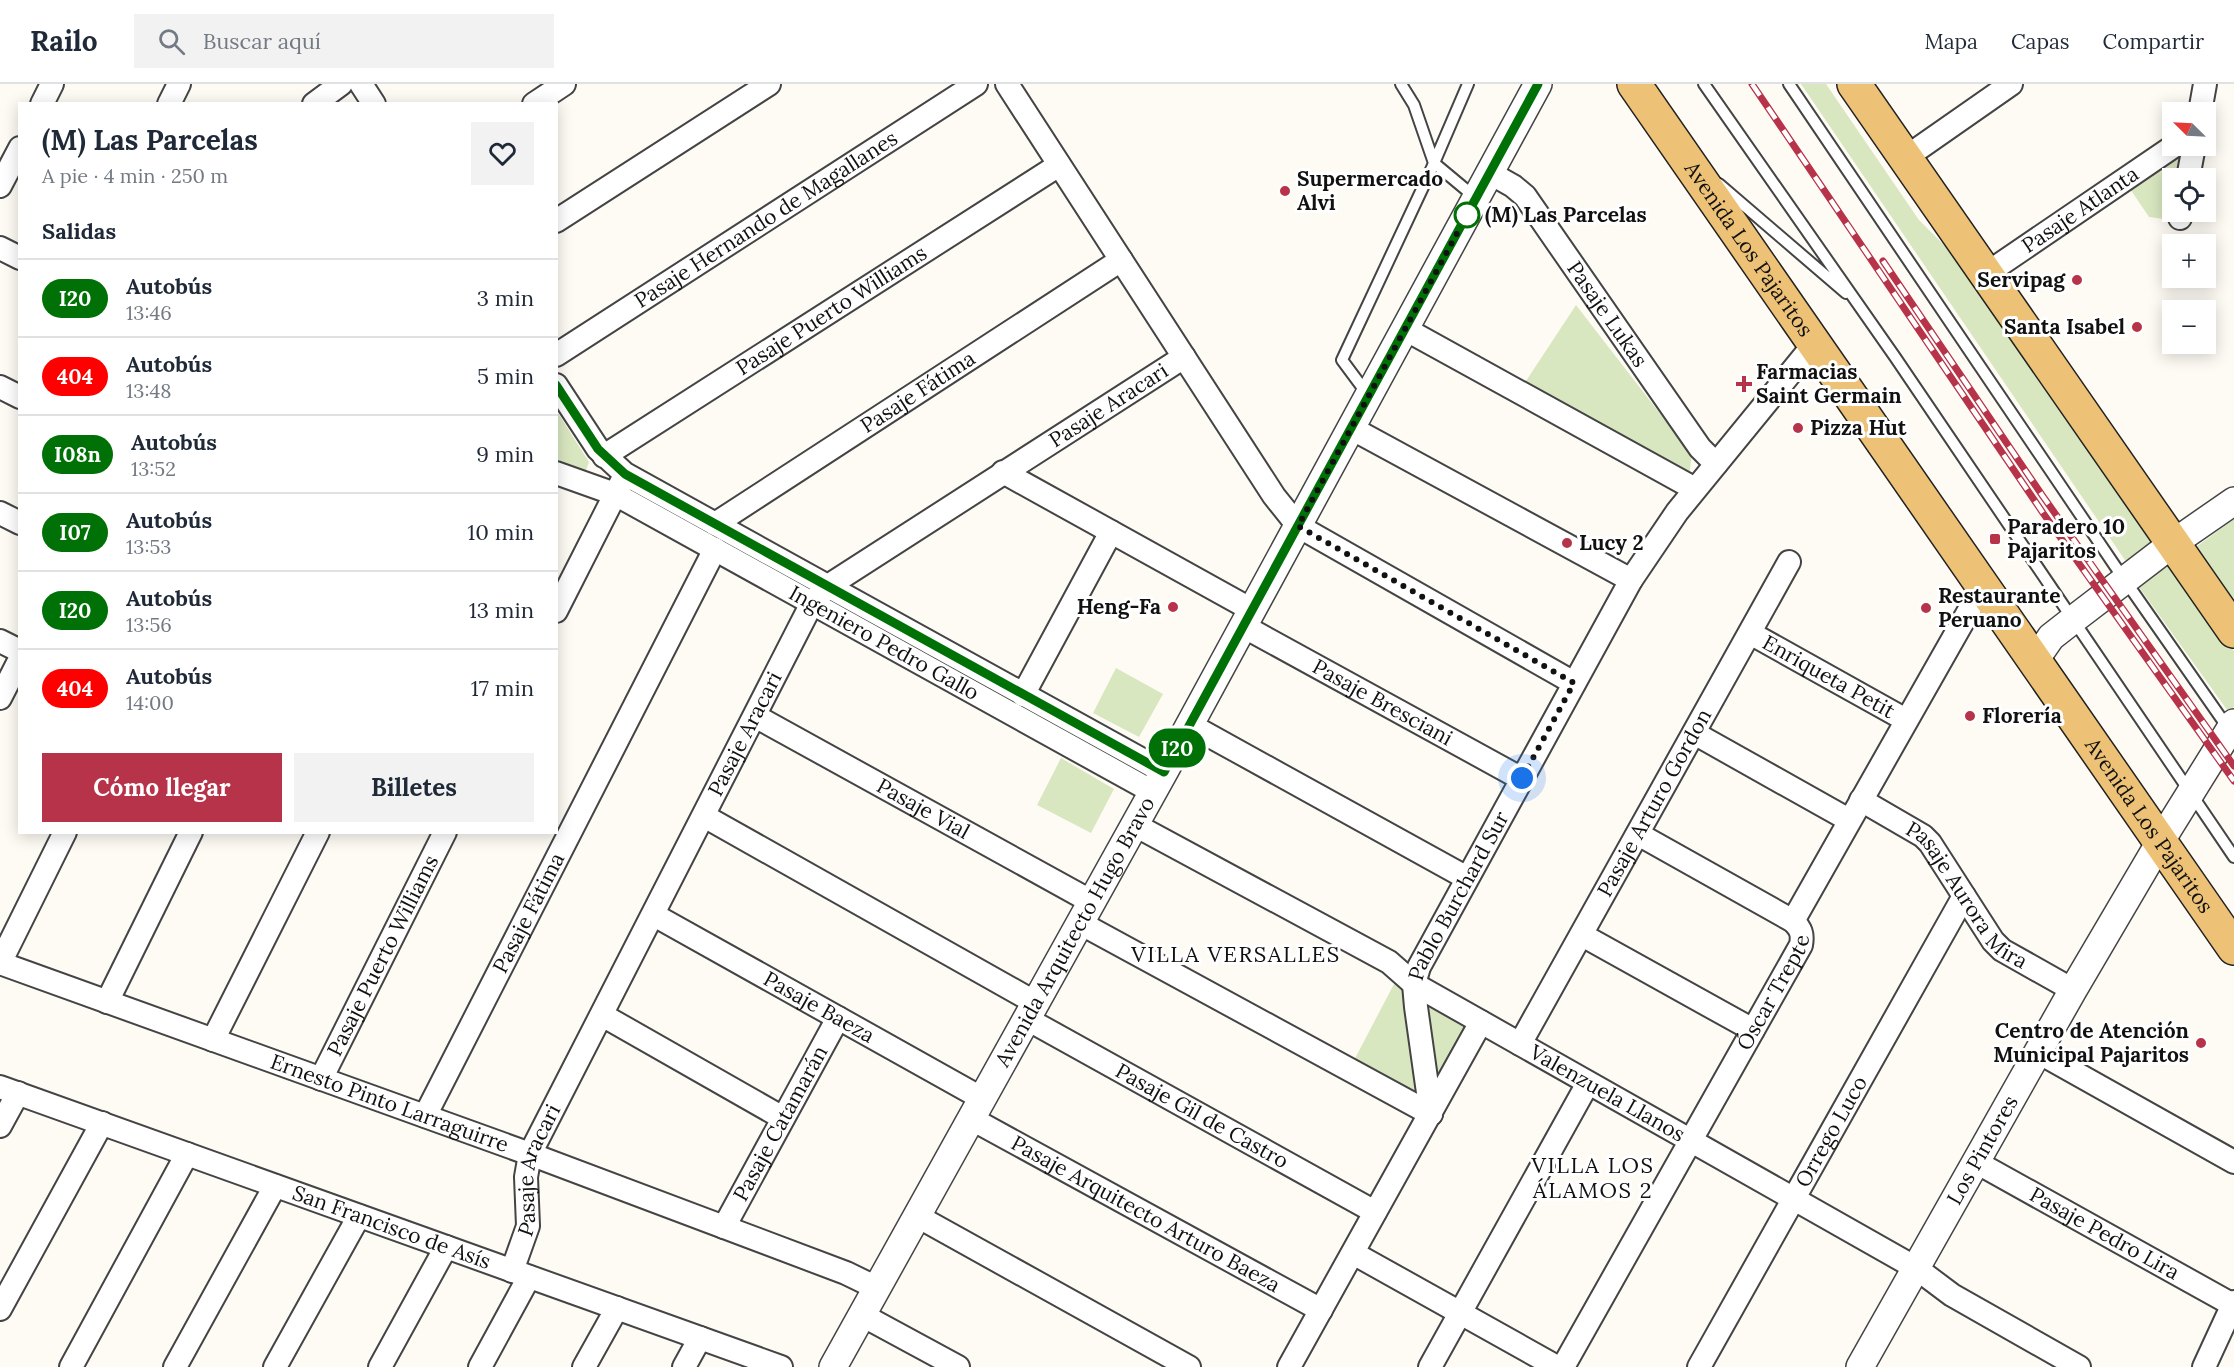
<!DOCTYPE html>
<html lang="es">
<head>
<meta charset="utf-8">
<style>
  body { margin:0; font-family:Lora,serif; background:#f2f2f3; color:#1f2937; height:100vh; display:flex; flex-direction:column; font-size:22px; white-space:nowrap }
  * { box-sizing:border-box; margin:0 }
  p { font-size:20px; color:#747a83 }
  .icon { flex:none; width:33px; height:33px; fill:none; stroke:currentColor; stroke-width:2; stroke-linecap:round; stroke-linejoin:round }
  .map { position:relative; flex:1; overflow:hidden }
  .details { position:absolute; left:18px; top:18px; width:540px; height:732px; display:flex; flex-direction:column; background:#fff; border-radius:0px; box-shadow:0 3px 15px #0003 }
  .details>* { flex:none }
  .badge { padding:0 12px; border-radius:20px; font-size:21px; line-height:39px }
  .needle { width:39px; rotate:294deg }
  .tools { position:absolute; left:2162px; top:18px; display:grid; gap:12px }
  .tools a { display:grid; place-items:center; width:54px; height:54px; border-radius:0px; background:#fff; box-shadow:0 3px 15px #0003; font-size:30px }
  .you { position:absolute; width:30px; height:30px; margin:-15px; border:4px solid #fff; border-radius:50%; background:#1a73e8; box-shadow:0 0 0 9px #1a73e833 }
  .map>.badge { position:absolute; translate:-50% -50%; box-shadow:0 0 0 3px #fff }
  h2 { padding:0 24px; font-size:22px; line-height:54px }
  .round { display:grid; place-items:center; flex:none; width:63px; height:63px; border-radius:0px; background:#f2f2f3 }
  .head { display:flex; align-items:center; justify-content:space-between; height:102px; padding:0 24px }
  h1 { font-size:28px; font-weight:700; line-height:45px }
  .button { display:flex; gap:12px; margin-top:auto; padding:12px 24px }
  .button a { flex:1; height:69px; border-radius:0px; background:#b63349; color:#fff; font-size:24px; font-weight:700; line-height:69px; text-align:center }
  .button a+a { background:#f2f2f3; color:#1f2937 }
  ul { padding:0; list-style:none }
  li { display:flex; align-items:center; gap:18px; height:78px; padding:0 24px; border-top:2px solid #e0e1e3 }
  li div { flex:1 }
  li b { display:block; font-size:22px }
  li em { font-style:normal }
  li .badge { min-width:66px; font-weight:700; text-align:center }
  header { display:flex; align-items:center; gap:36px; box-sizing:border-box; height:84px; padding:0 30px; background:#fff; border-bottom:2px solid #e0e1e3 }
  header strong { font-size:28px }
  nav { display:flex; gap:33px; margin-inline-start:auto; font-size:21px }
  .search { width:420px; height:54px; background:#f2f2f3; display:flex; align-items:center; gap:15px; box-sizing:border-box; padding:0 21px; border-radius:0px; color:#747a83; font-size:22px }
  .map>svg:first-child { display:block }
  .grass { fill:#d9e7c0 }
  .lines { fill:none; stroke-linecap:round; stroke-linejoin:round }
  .service-casing { stroke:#444; stroke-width:14 }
  .minor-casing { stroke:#444; stroke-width:26 }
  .tertiary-casing { stroke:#444; stroke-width:30 }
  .primary-casing { stroke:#222; stroke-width:36 }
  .service { stroke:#fff; stroke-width:10 }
  .minor { stroke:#fff; stroke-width:22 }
  .tertiary { stroke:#fff; stroke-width:27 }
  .primary { stroke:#edc276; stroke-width:33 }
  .rail-casing { stroke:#b63349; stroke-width:7 }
  .rail { stroke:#fff; stroke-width:4.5; stroke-dasharray:14; stroke-linecap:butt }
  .line-casing { stroke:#fff; stroke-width:14 }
  .line { stroke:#007106; stroke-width:9 }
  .walk { stroke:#111; stroke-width:6; stroke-dasharray:0 10.8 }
  .poi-dot { fill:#b63349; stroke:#fff; stroke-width:2 }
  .stop-dot { fill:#fff; stroke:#007106; stroke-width:3 }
  .labels { text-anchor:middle; stroke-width:6; stroke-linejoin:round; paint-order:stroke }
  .poi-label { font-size:21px; font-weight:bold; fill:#111; stroke:#fff; text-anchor:start }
  .street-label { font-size:21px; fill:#111; stroke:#fff }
  .stop-label { font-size:21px; font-weight:bold; fill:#111; stroke:#fff; text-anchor:start }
  .neighbourhood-label { font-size:22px; letter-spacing:1.5px; fill:#111; stroke:#fff }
</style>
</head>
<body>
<header>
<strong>Railo</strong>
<div class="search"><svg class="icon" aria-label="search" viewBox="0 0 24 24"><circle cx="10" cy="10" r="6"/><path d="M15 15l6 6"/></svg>Buscar aquí</div>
<nav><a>Mapa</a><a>Capas</a><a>Compartir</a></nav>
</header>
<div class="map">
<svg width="2234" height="1283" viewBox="0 0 2234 1283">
  <rect width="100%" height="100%" fill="#fefbf5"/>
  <path class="grass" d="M1801,0H1826L1919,136L1953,170L2154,458L2127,479Z
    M2184,62L2180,94H2172L2171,136L2149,133L2128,102Z
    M1576,221L1692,371L1689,392L1524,300Z
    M556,326L589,378L584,392L557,382Z
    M2234,435V524L2192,466Z
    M2169,480L2234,567V622L2230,630L2139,503Z
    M1116,584L1163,610L1139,653L1093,629Z
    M1061,674L1114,705L1091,749L1037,721Z
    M1394,900L1411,910L1423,1017L1351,982Z
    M1422,913L1471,940L1435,1008Z"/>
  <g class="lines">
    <g class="service-casing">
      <path id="service" d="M1401,0L1414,21L1434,79L1476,114
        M1704,0L1895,273L2234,773
        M1789,0L2115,482L2228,644
        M1719,100L1846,209
        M1368,311L1342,276L1431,86L1468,0"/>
    </g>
    <g class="minor-casing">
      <g id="minor">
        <path d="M361,0L374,20"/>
        <path d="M1007,0L1274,412L1298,442L1574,599"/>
        <path d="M42,20L52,0"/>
        <path d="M169,20L179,0"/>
        <path d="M314,20L341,0"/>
        <path d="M534,20L564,0"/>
        <path d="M2200,28L2205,0"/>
        <path d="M1905,74L2011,0"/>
        <path id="s1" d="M1490,89L1513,102L1525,112L1700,364L1716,380"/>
        <path d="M2188,94L2194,62"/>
        <path d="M0,102L20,64"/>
        <path d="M2180,134L2182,128"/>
        <path d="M556,137L769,0"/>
        <path d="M0,164L20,174"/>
        <path id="s2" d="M1986,190L2174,62"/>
        <path d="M1405,245L1695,405"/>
        <path id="s3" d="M556,271L976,0"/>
        <path d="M556,301L598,365L625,390L1164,688"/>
        <path d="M0,303L20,313"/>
        <path d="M1351,344L1631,496"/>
        <path id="s4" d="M604,372L1059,81"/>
        <path d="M1003,388L1252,526"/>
        <path id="s5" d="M556,389L615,410L1153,708"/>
        <path d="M0,429L20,439"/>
        <path id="s6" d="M715,440L1121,176"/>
        <path d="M556,527L622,397"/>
        <path id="s7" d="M1243,542L1522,695"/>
        <path id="s8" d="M1750,549L1906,636"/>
        <path d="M0,557L20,567"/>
        <path d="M1023,611L1111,448"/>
        <path d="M0,614L20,575"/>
        <path id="s9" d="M755,632L1092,818"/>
        <path d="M1190,641L1467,794"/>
        <path d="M1694,649L1849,736"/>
        <path id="s10" d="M1861,716L1923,752L1930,759L1993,857L2002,866L2073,906"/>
        <path d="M704,732L1036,919"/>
        <path id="s11" d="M1135,741L1389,878L1414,900L1916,1184L1952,1211L2079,1283"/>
        <path id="s12" d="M654,831L983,1015"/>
        <path d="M1793,837L1983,502"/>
        <path d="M1080,839L1431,1030"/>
        <path d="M1582,851L1753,946"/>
        <path id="s13" d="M0,879L530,1070L846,1189L877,1204"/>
        <path d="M0,879L65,748"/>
        <path d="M107,918L191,748"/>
        <path d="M602,931L783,1034"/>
        <path id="s14" d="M1027,935L1375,1128"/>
        <path d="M213,956L318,748"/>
        <path id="s15" d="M1520,960L1789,478"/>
        <path d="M2038,968L2234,1078"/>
        <path id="s16" d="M321,995L445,748"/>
        <path id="s17" d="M0,1003L781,1283"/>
        <path id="s18" d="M1431,1030L1416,923L1414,900L1419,883L1631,496L1677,428L1815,259"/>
        <path id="s19" d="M425,1032L715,465"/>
        <path id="s20" d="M972,1035L1321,1226"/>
        <path d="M0,1042L18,1009"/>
        <path id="s21" d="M1976,1078L2233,1221"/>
        <path d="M917,1132L1189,1283"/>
        <path id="s22" d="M724,1143L838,934"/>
        <path d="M1353,1169L1557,1283"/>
        <path id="s23" d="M512,1187L528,1142L526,1093L530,1070L812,519L828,502L1184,273"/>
        <path d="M0,1225L102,1039"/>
        <path d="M862,1231L958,1283"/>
        <path d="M71,1283L187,1070"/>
        <path d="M175,1283L275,1102"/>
        <path d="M275,1283L359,1132"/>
        <path d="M380,1283L446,1163"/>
        <path d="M480,1283L529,1193"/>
        <path d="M584,1283L617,1224"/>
        <path d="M684,1283L700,1254"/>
        <path d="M1289,1283L1481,938"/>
        <path d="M1430,1283L1588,999"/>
        <path id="s24" d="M1563,1283L1801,861C1803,850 1801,845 1793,837L1638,750"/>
        <path id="s25" d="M1699,1283L1964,812"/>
        <path d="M2204,1283L2234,1218"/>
      </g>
    </g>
    <g class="tertiary-casing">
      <g id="tertiary">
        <path d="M2035,576L2051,553L2074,535L2172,460L2234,417"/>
        <path id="s26" d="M833,1283L1164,688L1538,0"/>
        <path id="s27" d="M1860,1283L2073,906L2160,758L2234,639"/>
      </g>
    </g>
    <g class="primary-casing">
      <g id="primary">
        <path id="s28" d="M1634,0L2234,864"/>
        <path d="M1854,0L2234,547"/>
      </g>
    </g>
    <use href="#service" class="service"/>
    <use href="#minor" class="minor"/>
    <use href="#tertiary" class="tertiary"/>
    <use href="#primary" class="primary"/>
    <g class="rail-casing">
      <path id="rail" d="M1752,0L2043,429L2234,697
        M1883,177L2042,411L2234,682"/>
    </g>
    <use href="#rail" class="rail"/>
  </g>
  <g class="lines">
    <g class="line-casing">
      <path id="line" d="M556,301L598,365L625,390L1164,688L1538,0"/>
    </g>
    <use href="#line" class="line"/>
    <path class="walk" d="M1467,131L1298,442L1574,599L1522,694"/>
  </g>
  <g class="poi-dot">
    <circle cx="1285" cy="107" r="6"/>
    <circle cx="2077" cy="196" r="6"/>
    <circle cx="2137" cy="243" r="6"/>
    <path d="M1741 291h6v6h6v6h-6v6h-6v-6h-6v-6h6z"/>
    <circle cx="1798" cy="344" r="6"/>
    <rect x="1989" y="449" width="12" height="12" rx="3"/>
    <circle cx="1567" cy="459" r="6"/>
    <circle cx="1173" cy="523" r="6"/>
    <circle cx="1926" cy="524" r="6"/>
    <circle cx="1970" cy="632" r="6"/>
    <circle cx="2201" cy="959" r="6"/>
  </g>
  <circle class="stop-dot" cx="1467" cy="131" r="12"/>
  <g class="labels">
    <g class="poi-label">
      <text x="1297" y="102">Supermercado<tspan x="1297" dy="24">Alvi</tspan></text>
      <text x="2065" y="203" text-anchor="end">Servipag</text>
      <text x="2125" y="250" text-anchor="end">Santa Isabel</text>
      <text x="1756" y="295">Farmacias<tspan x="1756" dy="24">Saint Germain</tspan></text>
      <text x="1810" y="351">Pizza Hut</text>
      <text x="2007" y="450">Paradero 10<tspan x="2007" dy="24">Pajaritos</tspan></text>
      <text x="1579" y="466">Lucy 2</text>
      <text x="1938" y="519">Restaurante<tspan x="1938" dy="24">Peruano</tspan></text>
      <text x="1161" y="530" text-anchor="end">Heng-Fa</text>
      <text x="1982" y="639">Florería</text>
      <text x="2189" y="954" text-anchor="end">Centro de Atención<tspan x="2189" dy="24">Municipal Pajaritos</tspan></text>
    </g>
    <g class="street-label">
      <text dy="7" stroke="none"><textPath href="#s2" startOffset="114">Pasaje Atlanta</textPath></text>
      <text dy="7" stroke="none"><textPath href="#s3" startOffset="250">Pasaje Hernando de Magallanes</textPath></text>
      <text dy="7" stroke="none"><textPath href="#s28" startOffset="201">Avenida Los Pajaritos</textPath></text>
      <text dy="7" stroke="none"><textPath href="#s4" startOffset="270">Pasaje Puerto Williams</textPath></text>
      <text dy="7" stroke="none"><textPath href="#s1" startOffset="186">Pasaje Lukas</textPath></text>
      <text dy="7" stroke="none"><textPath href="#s6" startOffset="242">Pasaje Fátima</textPath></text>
      <text dy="7" stroke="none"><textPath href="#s23" startOffset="1096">Pasaje Aracari</textPath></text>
      <text dy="7" stroke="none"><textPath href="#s5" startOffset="370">Ingeniero Pedro Gallo</textPath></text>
      <text dy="7" stroke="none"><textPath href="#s8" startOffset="90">Enriqueta Petit</textPath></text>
      <text dy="7" stroke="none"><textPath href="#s7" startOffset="159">Pasaje Bresciani</textPath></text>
      <text dy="7" stroke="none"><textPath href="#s23" startOffset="592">Pasaje Aracari</textPath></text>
      <text dy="7" stroke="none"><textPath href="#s15" startOffset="276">Pasaje Arturo Gordon</textPath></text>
      <text dy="7" stroke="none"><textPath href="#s9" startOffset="192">Pasaje Vial</textPath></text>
      <text dy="7" stroke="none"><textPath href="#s28" startOffset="903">Avenida Los Pajaritos</textPath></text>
      <text dy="7" stroke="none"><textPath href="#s10" startOffset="146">Pasaje Aurora Mira</textPath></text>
      <text dy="7" stroke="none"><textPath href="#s18" startOffset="230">Pablo Burchard Sur</textPath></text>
      <text dy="7" stroke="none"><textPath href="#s19" startOffset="228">Pasaje Fátima</textPath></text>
      <text dy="7" stroke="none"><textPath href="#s26" startOffset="498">Avenida Arquitecto Hugo Bravo</textPath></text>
      <text dy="7" stroke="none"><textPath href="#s16" startOffset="138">Pasaje Puerto Williams</textPath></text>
      <text dy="7" stroke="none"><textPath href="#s24" startOffset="430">Óscar Trepte</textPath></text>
      <text dy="7" stroke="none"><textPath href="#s12" startOffset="189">Pasaje Baeza</textPath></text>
      <text dy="7" stroke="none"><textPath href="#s11" startOffset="544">Valenzuela Llanos</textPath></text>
      <text dy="7" stroke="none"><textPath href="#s13" startOffset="414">Ernesto Pinto Larraguirre</textPath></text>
      <text dy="7" stroke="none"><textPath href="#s14" startOffset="200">Pasaje Gil de Castro</textPath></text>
      <text dy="7" stroke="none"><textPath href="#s22" startOffset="118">Pasaje Catamarán</textPath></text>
      <text dy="7" stroke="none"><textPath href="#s25" startOffset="270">Orrego Luco</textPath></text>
      <text dy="7" stroke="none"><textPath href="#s27" startOffset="249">Los Pintores</textPath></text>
      <text dy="7" stroke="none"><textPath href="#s23" startOffset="106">Pasaje Aracari</textPath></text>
      <text dy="7" stroke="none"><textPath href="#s20" startOffset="198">Pasaje Arquitecto Arturo Baeza</textPath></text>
      <text dy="7" stroke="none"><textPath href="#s17" startOffset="416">San Francisco de Asís</textPath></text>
      <text dy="7" stroke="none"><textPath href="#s21" startOffset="147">Pasaje Pedro Lira</textPath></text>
    </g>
    <g class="stop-label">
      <text x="1485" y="138">(M) Las Parcelas</text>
    </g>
    <g class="neighbourhood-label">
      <text x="1236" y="878">VILLA VERSALLES</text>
      <text x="1593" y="1089">VILLA LOS<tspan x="1593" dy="25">ÁLAMOS 2</tspan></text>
    </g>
  </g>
</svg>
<div class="tools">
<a><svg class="needle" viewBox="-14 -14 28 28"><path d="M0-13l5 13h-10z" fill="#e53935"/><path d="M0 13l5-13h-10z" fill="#747a83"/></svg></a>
<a><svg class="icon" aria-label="locate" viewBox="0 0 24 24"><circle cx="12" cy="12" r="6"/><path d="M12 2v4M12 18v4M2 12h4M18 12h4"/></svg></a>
<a>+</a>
<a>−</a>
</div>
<div class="you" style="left:1522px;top:694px"></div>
<b class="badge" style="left:1177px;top:664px;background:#007106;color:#fff">I20</b>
<section class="details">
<div class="head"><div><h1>(M) Las Parcelas</h1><p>A pie · 4 min · 250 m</p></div><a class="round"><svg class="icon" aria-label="heart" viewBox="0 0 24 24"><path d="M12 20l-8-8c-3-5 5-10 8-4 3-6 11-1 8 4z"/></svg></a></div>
<h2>Salidas</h2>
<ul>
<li><span class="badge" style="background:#007106;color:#fff">I20</span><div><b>Autobús</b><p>13:46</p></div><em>3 min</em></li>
<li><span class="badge" style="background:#f00;color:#fff">404</span><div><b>Autobús</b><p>13:48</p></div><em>5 min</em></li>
<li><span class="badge" style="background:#007106;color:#fff">I08n</span><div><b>Autobús</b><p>13:52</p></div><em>9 min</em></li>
<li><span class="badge" style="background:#007106;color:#fff">I07</span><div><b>Autobús</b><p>13:53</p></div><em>10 min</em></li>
<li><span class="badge" style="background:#007106;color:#fff">I20</span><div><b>Autobús</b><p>13:56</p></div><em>13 min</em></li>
<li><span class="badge" style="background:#f00;color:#fff">404</span><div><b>Autobús</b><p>14:00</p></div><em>17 min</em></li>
</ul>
<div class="button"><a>Cómo llegar</a><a>Billetes</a></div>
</section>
</div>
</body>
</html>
